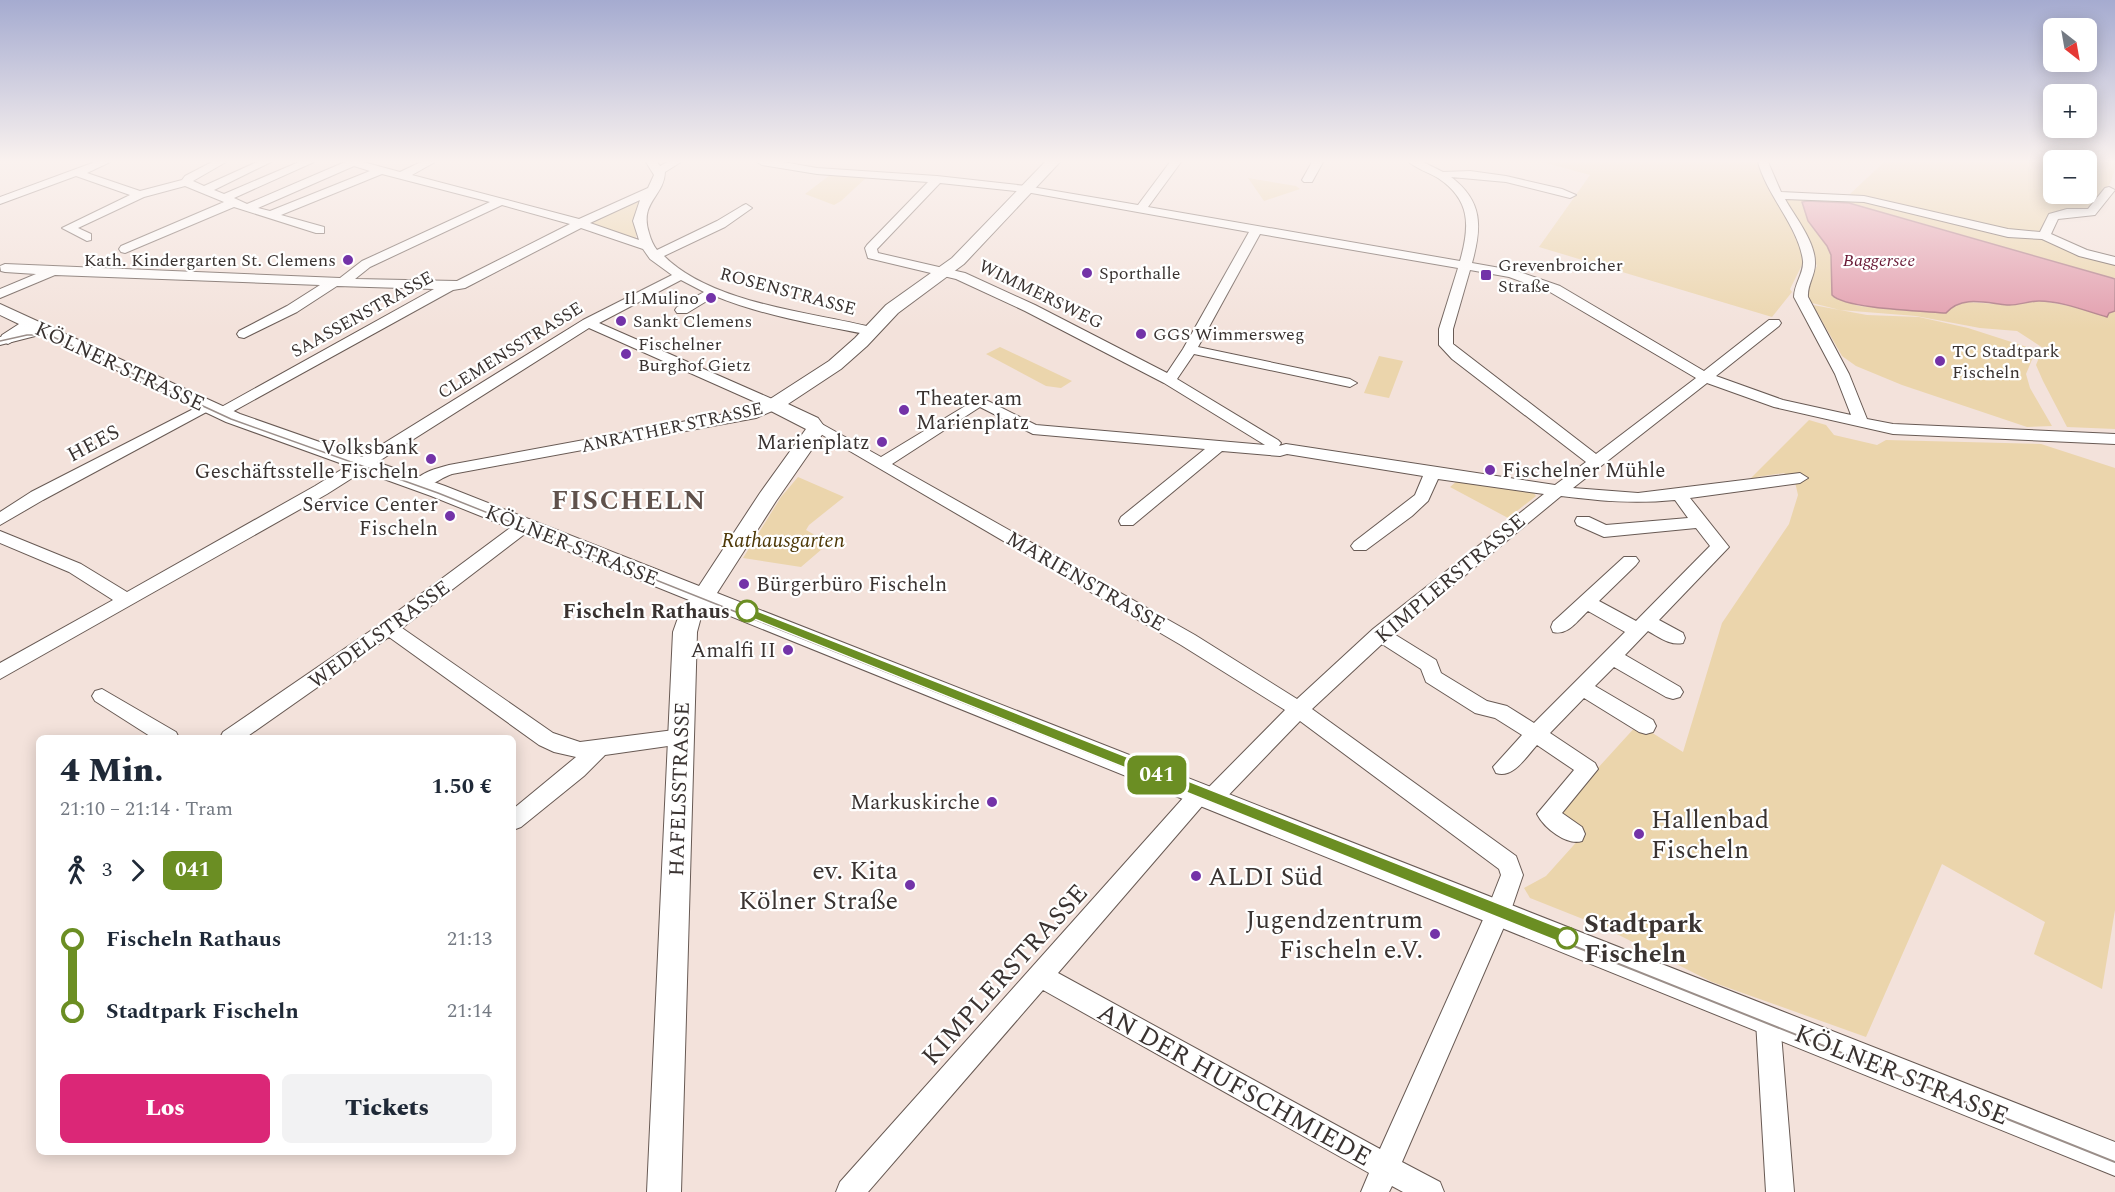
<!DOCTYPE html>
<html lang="de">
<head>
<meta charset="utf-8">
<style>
  body { margin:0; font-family:Spectral,serif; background:#f2f2f3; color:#1f2937; height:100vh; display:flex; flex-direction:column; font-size:22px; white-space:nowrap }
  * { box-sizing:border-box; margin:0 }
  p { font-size:20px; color:#747a83 }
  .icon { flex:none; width:33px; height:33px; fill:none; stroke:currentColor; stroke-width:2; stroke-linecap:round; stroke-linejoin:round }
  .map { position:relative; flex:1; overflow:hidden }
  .sheet { position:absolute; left:36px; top:735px; width:480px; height:420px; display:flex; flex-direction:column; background:#fff; border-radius:9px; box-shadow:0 3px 15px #0003 }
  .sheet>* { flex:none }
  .badge { padding:0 12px; border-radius:9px; font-size:21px; line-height:39px }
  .needle { width:39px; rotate:149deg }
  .tools { position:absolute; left:2043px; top:18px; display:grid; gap:12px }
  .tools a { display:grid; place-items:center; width:54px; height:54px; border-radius:9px; background:#fff; box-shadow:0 3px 15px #0003; font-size:30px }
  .map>.badge { position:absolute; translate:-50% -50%; box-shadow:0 0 0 3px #fff }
  .legs { display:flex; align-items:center; gap:9px; height:66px; padding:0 24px; font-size:20px }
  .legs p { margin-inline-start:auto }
  .overview { display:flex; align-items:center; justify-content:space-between; height:102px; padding:0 24px }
  h1 { font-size:33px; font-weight:800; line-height:45px }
  .action { display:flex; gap:12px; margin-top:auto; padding:12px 24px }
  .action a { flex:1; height:69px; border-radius:9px; background:#db2777; color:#fff; font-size:24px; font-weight:800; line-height:69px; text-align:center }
  .action a+a { background:#f2f2f3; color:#1f2937 }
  ul { padding:0 24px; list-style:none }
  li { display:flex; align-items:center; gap:21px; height:72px; font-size:22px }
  li i { display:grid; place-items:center; width:9px; height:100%; margin:0 8px; background:currentColor }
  li i::after { content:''; width:15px; height:15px; margin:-8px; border:4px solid; border-radius:50%; background:#fff }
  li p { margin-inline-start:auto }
  li:first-child i { background:linear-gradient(#0000 50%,currentColor 0) }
  li:last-child i { background:linear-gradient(currentColor 50%,#0000 0) }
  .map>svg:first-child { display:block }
  .green { fill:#ebd5ac }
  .water { fill:#e29dad; stroke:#b07d88; stroke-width:1.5 }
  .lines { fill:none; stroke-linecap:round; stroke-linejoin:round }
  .minor-casing { stroke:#685a54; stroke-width:2 }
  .major-casing { stroke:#685a54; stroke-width:2 }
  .minor { fill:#fff; fill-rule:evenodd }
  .major { fill:#fff; fill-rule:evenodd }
  .tram-far1 { stroke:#9a8e89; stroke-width:1.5 }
  .tram { stroke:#9a8e89; stroke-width:2 }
  .line-1 { fill:#6b8e23; stroke:#fff; stroke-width:1.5 }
  .poi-dot { fill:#7333a8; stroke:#fff; stroke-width:2 }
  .stop-1-dot { fill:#fff; stroke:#6b8e23; stroke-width:3 }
  .labels { text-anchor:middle; stroke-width:4.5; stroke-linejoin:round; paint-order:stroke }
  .far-poi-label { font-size:18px; fill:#3a3331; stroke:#fff; text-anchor:start }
  .far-water-label { font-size:18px; font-style:italic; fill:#681834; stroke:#fff }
  .far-street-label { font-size:18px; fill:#3a3331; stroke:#fff }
  .street-label { font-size:21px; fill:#3a3331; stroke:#fff }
  .poi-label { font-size:21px; fill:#3a3331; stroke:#fff; text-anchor:end }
  .park-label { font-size:21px; font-style:italic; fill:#4e3908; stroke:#fff }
  .stop-label { font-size:21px; font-weight:bold; fill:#3a3331; stroke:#fff; text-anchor:end }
  .near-poi-label { font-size:26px; fill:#3a3331; stroke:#fff; text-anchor:start }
  .near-stop-label { font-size:26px; font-weight:bold; fill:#3a3331; stroke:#fff; text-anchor:start }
  .near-street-label { font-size:26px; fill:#3a3331; stroke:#fff }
  .district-label { font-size:27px; font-weight:bold; letter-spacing:1.5px; fill:#60524c; stroke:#fff }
</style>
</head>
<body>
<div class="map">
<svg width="2115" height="1192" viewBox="0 0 2115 1192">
  <rect width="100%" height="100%" fill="#f3e2db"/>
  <path class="green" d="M1542,162H1760L1801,250L1803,263L1790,289L1792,292L1772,317L1539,247L1590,175Z
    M1884,162H2053L2054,194H2086L2087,162L2115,163C2115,182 2101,199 2088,212H2065L2042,233L2020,234L1849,195Z
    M830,175L867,177L841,201L834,205L805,194Z
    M1248,178L1296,186L1300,189L1264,201Z
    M643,198L636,221V239L584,223Z
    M1783,198H1849L2040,237L2115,262V279L1907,219L1804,205C1809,225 1818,230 1827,246C1835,260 1833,282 1835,298L1859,306L1926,311L1968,302L2010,305L2024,301H2042L2109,313L2115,311V429L2067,427L2043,381L2036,365L2043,348L2017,331L1980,328L1916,316L1840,310L1808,302L1804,286L1817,266L1800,228Z
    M1813,305L1867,315L1919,317L1968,328L2036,350L2026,374L2030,388L2052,426L2027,427L1902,385L1856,366L1842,356Z
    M1000,347L1072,381L1061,388L1046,386L986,354Z
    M1379,356L1403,361L1389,398L1364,393Z
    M1809,420L1826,425L1834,435L1877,445L1886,440L2041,444L2115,468V910L2102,989L2034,954L2045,922L1942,864L1866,1037L1712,982L1603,927L1530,898L1524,888L1546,876L1581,837L1555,815L1638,724L1683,752L1722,623L1789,524L1798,495L1795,482L1784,473L1757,477L1759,481L1746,483Z
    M798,477L844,497L809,525L806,530L829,543L801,567L743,558L781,497Z
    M1457,481L1533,492L1536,496L1508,518L1450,487Z"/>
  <path class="water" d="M1807,201L1849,203L2112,278L2115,279V311L2109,313L2107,317C2086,311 2061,301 2039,301C2028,301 2017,306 2007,305C1986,303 1962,295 1946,313C1923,311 1845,309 1832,295L1831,255L1827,246L1808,221L1802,202Z"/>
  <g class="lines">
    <g class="minor-casing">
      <path id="minor" d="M95,162H110L87,173L140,191L182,180L185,176L212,162H226L193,181L204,186L257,162H271L214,190L224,194L299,162H314L234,198L247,204L345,162H363L400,172L421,162H435L412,175L579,219L648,188L654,175L646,162H657L660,166L668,162H681L665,172C664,197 639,202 649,233C651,240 653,245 657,250L717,221L742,206L746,204L752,208L725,227L664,256C712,304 811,312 875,328L877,331L870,335C818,325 764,316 715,296L687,313H677L675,310L677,307L704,292L681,280L599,323L779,402L781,405L779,408L756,418L452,474C439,478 427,491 414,488L412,484C421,472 435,469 449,465L752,409L762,405L589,328L327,494L0,679V663L113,600L69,572L0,543V531L81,564L127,592L315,486L583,320L672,275L650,259L643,249L581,228L465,288L453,290L221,418L216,416L213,413L216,410L434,289L337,286L297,312L244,338L239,337L237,334L239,331L287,306L320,285L55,275L0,298V289L36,274L5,272L1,271L0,266L5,264L340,278L362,261L490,202L382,174L281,215L324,227V233H316L234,207L125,253L121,252L119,249L121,246L224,202L185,186L144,197L78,228L91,234V240L87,241L62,228L130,195L76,176L0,204V197ZM354,166L370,171L270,211L258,208ZM640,200L633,221L639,240L590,223ZM502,205L570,224L457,281L355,279L370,267Z
        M757,162H783L817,168L937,176L1026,186L1138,205L1170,162H1181L1148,207L1460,261C1470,226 1471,200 1438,178C1428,172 1417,169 1409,162H1423L1443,172L1470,171L1506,176L1562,189L1576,195L1570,198L1506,182L1451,177C1483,201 1482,227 1472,263L1517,271L1560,286L1704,371L1769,320H1779L1781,323L1779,326L1716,376L1783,400L1851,415L1835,374L1794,297C1794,284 1804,273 1803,261C1799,227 1767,196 1758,162H1768L1781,192L1864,196L2008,229L2040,232L2049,214L2067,209H2088L2105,188L2109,187L2115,190L2095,215L2058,219L2051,234L2087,250L2115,257V265L2079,256L2042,239L2008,237L1864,202L1785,199C1795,217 1816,242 1815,264C1815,276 1807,285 1808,297L1849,374L1867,419L1893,424L2115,434V444L1893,434L1774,407L1707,383L1573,488L1638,493L1800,473L1808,478L1800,483L1690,498L1729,547L1659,620L1683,633L1685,638L1683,643C1670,646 1659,637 1648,631L1625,655L1680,687L1683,692L1680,697L1673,699L1666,697L1614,667L1595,686L1653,720L1656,726L1653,732L1646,734L1639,732L1584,698L1550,733L1595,763L1598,769L1562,813L1582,827L1585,834L1582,841C1567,846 1544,828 1537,814L1574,770L1537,745C1526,757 1513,779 1496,773L1493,767L1522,735L1495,718L1475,713L1426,682L1421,669L1382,644L1312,709L1516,856L1523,875L1510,913L1402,1162L1440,1182L1444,1192H1403L1392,1186L1389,1192H1361L1369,1173L1043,990L868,1192H836L840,1182L1192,788L1200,785L1208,788L1285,710L1181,645L807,426L810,423H820L881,457L980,397L1036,425L1265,445L1164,383L1025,311L956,279L868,258L865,248L867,245L928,182L817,174L762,165ZM940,183L1026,192L1249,232L1183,349L1167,373L1035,305L965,273L878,253L877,249ZM1260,234L1458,268L1439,329V345L1452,359L1586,462L1555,485L1286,444L1279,446L1281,443L1278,440L1177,379L1194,354L1350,387L1357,383L1350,379L1198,347ZM1470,270L1509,277L1550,292L1696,378L1596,454L1453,344V329ZM980,407L1033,434L1205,449L1121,517L1119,521L1121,525H1133L1222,451L1280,456L1287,454L1423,476L1415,495L1354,542L1351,546L1354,550H1366L1412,516L1428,501L1438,479L1544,494L1373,629L1297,699L1195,635L892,464ZM1561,496C1602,501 1633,504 1675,500L1688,518L1606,525L1589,517H1577L1575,521L1577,525L1604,537L1696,528L1710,546L1636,621L1599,601L1636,565L1639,561L1636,557H1624L1553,622L1551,627L1553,632C1568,636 1578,620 1588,611L1625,632L1534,723L1507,706L1487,701L1441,673L1436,660L1394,634ZM1300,721L1499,869L1501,875L1486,913L1380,1149L1058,973L1203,805L1211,808L1219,805Z
        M1312,162H1323L1312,182H1304L1302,180Z
        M42,326L47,327L49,330L47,333L0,345V337Z
        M207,402L214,406L212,409L43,500L0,525V512L31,492Z
        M524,521L530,522L532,526L530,530L402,628L553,733L580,742L682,729L689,731L692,737L689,743L605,755L584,776L521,827L513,830V809L576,757L554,752L539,745L389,637L245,738H220L223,732L382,623L518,522Z
        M102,689L176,732L179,738H153L95,701L92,696L95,691Z
        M1768,1009L1777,1013L1780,1021L1794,1192H1766L1756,1021L1759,1013Z"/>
    </g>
    <g class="major-casing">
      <path id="major" d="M1045,162H1060L964,264L898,313L867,346L841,369L788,404L818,418L826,429L776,501L717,593L2115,1142V1176L708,607L701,617L697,632L681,1192H647L673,632L679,615L689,600L431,496L226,422L32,330L8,344L0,340L2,335L19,324L0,315V304L240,414L445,486L699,586L760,493L806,429L767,409L765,405L767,401L829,361L855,338L886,305L952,258Z"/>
    </g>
    <use href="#minor" class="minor"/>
    <use href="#major" class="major"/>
    <path class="tram-far1" d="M0,341L27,335H49L231,419L438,493L1307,840"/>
    <path class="tram" d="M1303,838L2115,1162"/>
  </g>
  <linearGradient id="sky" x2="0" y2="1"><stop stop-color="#a5abd0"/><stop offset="0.49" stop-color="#faf2ef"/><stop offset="1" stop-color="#faf2ef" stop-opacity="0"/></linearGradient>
  <rect width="2115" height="329" fill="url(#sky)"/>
  <path class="line-1" d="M747,607L1573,933L1575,938L1573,943L1567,945L1562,943L742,614V608Z"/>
  <g class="poi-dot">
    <circle cx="348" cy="260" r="6"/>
    <circle cx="1087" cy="273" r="6"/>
    <rect x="1480" y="269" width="12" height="12" rx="3"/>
    <circle cx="711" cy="298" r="6"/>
    <circle cx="621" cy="321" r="6"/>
    <circle cx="1141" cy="334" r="6"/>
    <circle cx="626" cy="354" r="6"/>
    <circle cx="1940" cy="361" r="6"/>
    <circle cx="904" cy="410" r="6"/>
    <circle cx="882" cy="442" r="6"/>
    <circle cx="431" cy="459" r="6"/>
    <circle cx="1490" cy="470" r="6"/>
    <circle cx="450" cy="516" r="6"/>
    <circle cx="744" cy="584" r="6"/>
    <circle cx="788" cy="650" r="6"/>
    <circle cx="992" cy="802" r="6"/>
    <circle cx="1639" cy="834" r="6"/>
    <circle cx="1196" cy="876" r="6"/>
    <circle cx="910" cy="885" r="6"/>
    <circle cx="1435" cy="934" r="6"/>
  </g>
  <g class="stop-1-dot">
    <circle cx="747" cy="611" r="10"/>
    <circle cx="1567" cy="938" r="10"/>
  </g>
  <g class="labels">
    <g class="far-poi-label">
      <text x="336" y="266" text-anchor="end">Kath. Kindergarten St. Clemens</text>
      <text x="1498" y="271">Grevenbroicher<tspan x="1498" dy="21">Straße</tspan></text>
      <text x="1099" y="279">Sporthalle</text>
      <text x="699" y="304" text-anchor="end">Il Mulino</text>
      <text x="633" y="327">Sankt Clemens</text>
      <text x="1153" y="340">GGS Wimmersweg</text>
      <text x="638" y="350">Fischelner<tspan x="638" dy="21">Burghof Gietz</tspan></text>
      <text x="1952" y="357">TC Stadtpark<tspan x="1952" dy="21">Fischeln</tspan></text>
    </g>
    <g class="far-water-label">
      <text x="1879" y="266">Baggersee</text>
    </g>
    <g class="far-street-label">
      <text transform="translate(788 291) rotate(15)" y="6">ROSENSTRASSE</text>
      <text transform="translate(1041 294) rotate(26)" y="6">WIMMERSWEG</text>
      <text transform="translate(362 314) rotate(-29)" y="6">SAASSENSTRASSE</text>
      <text transform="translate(510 350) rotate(-32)" y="6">CLEMENSSTRASSE</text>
      <text transform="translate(672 427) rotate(-12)" y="6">ANRATHER STRASSE</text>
    </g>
    <g class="street-label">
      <text transform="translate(120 366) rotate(25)" y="7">KÖLNER STRASSE</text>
      <text transform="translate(93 443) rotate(-28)" y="7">HEES</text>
      <text transform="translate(572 545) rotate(22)" y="7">KÖLNER STRASSE</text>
      <text transform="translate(1450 578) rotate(-40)" y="7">KIMPLERSTRASSE</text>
      <text transform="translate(1086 581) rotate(30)" y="7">MARIENSTRASSE</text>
      <text transform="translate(379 634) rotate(-36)" y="7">WEDELSTRASSE</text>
      <text transform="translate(679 789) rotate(-88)" y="7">HAFELSSTRASSE</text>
    </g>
    <g class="poi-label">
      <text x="916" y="405" text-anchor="start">Theater am<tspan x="916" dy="24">Marienplatz</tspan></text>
      <text x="870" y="449">Marienplatz</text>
      <text x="419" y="454">Volksbank<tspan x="419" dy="24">Geschäftsstelle Fischeln</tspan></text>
      <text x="1502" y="477" text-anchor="start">Fischelner Mühle</text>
      <text x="438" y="511">Service Center<tspan x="438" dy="24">Fischeln</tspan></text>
      <text x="756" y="591" text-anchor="start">Bürgerbüro Fischeln</text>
      <text x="776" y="657">Amalfi II</text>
      <text x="980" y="809">Markuskirche</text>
    </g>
    <g class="park-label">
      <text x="783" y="547">Rathausgarten</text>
    </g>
    <g class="stop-label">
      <text x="730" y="618">Fischeln Rathaus</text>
    </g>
    <g class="near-poi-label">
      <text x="1651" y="828">Hallenbad<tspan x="1651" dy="30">Fischeln</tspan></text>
      <text x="898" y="879" text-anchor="end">ev. Kita<tspan x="898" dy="30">Kölner Straße</tspan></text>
      <text x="1208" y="885">ALDI Süd</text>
      <text x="1423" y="928" text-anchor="end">Jugendzentrum<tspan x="1423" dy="30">Fischeln e.V.</tspan></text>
    </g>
    <g class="near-stop-label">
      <text x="1584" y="932">Stadtpark<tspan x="1584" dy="30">Fischeln</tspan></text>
    </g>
    <g class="near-street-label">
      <text transform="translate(1004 974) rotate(-48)" y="9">KIMPLERSTRASSE</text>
      <text transform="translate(1902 1074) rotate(22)" y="9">KÖLNER STRASSE</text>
      <text transform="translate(1235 1084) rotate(29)" y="9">AN DER HUFSCHMIEDE</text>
    </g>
    <g class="district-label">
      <text x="629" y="509">FISCHELN</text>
    </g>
  </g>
</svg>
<div class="tools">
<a><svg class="needle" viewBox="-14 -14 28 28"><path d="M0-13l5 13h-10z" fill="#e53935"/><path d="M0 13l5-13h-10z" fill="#747a83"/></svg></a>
<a>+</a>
<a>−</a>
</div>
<b class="badge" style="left:1157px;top:775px;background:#6b8e23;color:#fff">041</b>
<section class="sheet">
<div class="overview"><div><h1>4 Min.</h1><p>21:10 – 21:14 · Tram</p></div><b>1.50 €</b></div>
<div class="legs"><svg class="icon" aria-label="walk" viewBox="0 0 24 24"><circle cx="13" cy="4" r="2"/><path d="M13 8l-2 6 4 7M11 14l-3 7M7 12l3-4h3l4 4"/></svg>3<svg class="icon" aria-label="forward" viewBox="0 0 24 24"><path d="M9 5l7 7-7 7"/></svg><b class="badge" style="background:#6b8e23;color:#fff">041</b></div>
<ul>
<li><i style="color:#6b8e23"></i><b>Fischeln Rathaus</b><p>21:13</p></li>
<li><i style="color:#6b8e23"></i><b>Stadtpark Fischeln</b><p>21:14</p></li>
</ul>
<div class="action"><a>Los</a><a>Tickets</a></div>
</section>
</div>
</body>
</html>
